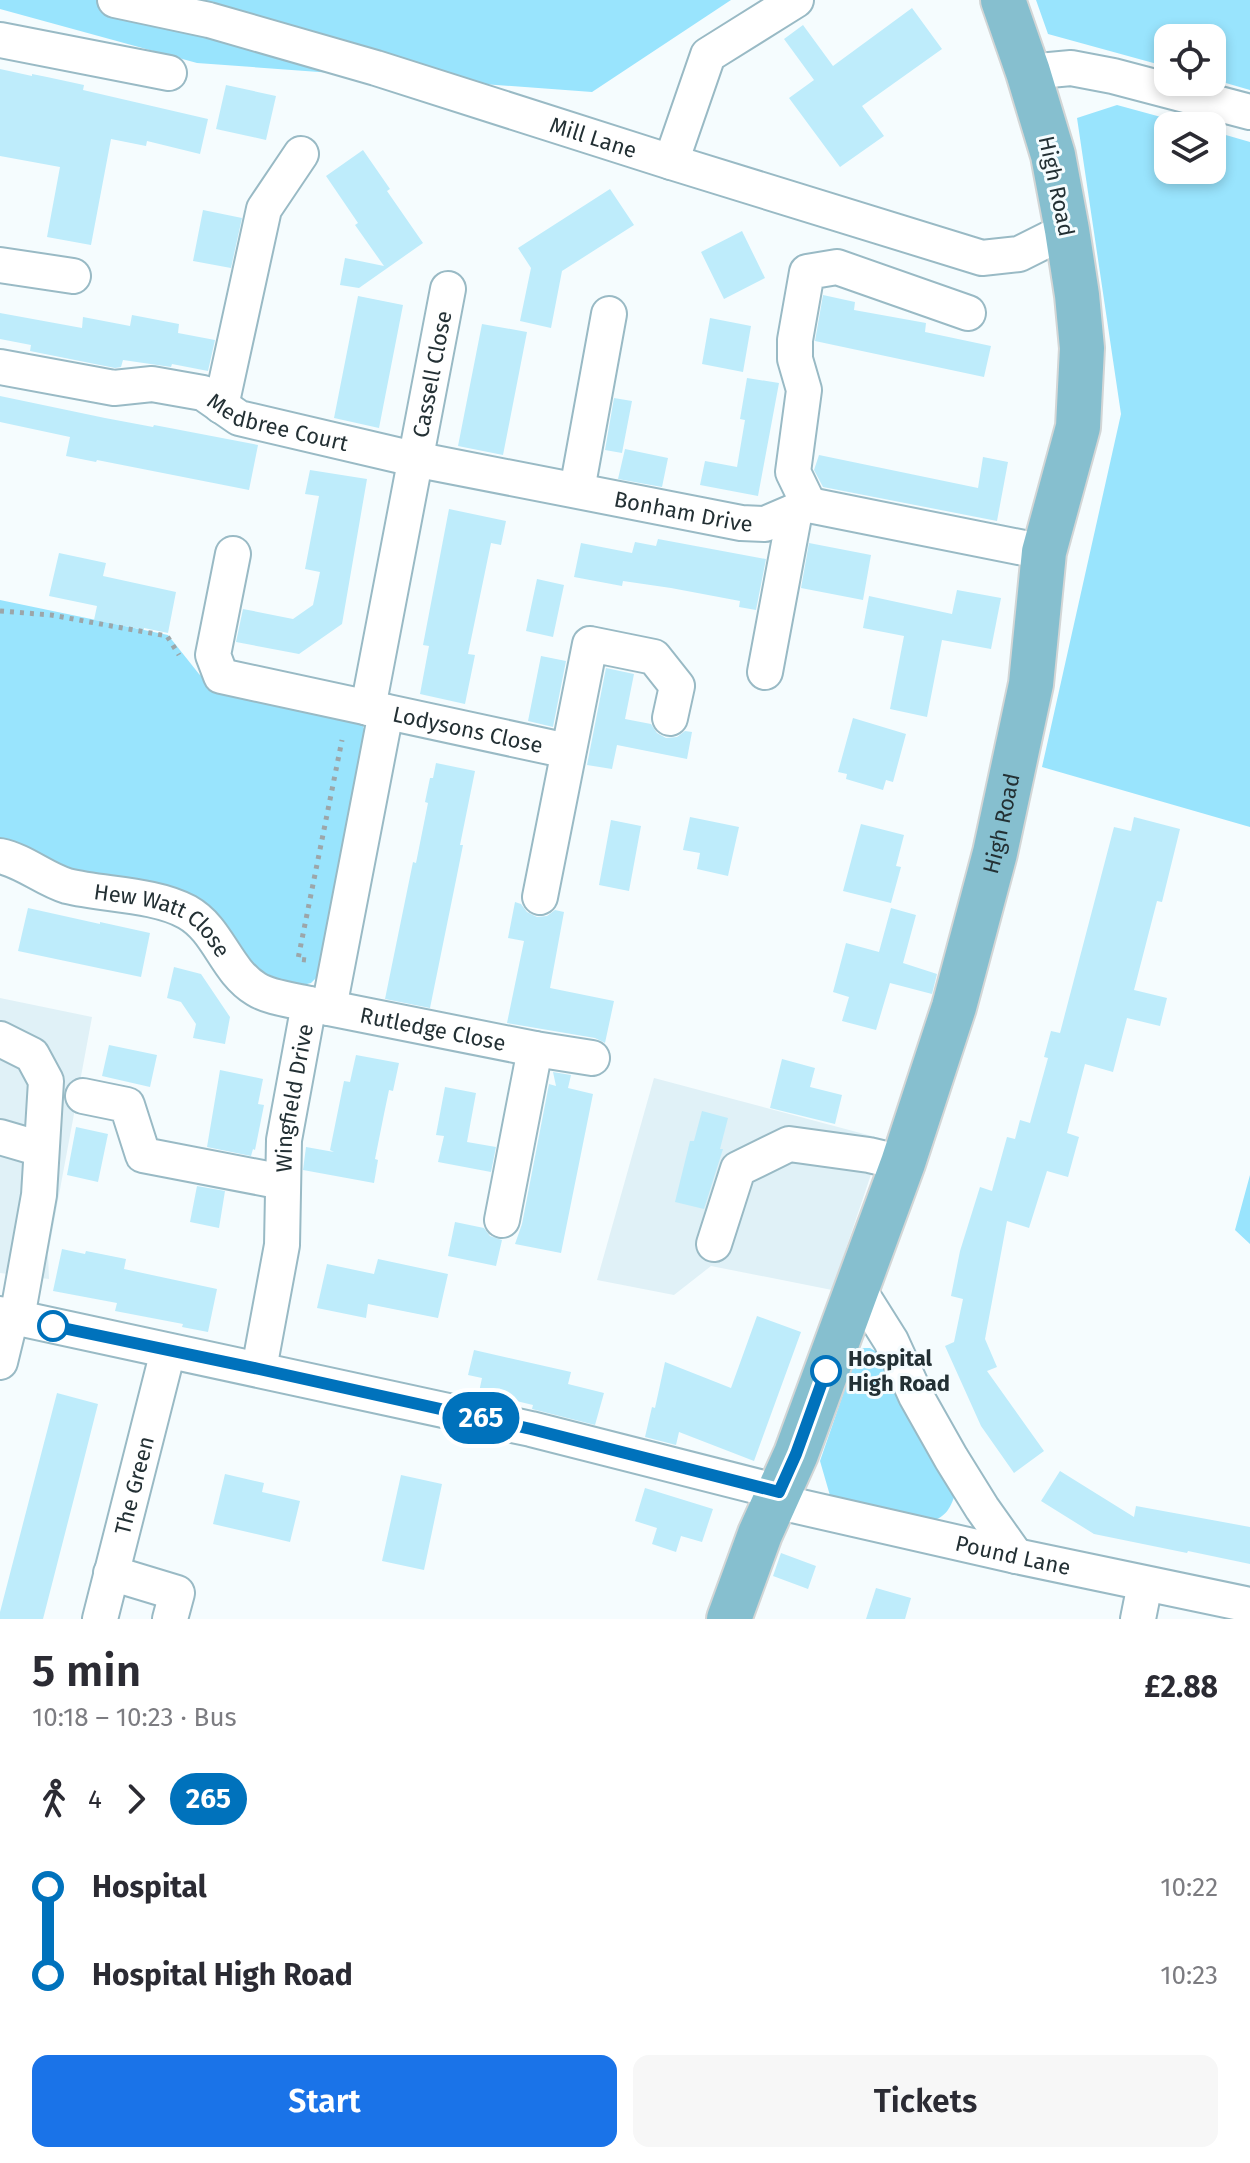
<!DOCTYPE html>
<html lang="en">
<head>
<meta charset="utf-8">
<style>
  body { margin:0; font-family:"Fira Sans",sans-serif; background:#f7f7f7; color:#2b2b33; height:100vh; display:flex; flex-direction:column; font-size:30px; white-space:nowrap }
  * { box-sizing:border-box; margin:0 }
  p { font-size:26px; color:#7c7c81 }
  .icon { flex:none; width:44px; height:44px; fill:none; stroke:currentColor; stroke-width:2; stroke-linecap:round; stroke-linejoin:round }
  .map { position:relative; height:1619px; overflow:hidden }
  .panel { display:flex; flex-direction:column; background:#fff; flex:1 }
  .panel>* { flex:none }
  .badge { padding:0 16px; border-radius:26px; font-size:28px; line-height:52px }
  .tools { position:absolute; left:1154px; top:24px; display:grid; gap:16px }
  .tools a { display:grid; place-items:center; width:72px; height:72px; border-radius:16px; background:#fff; box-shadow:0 4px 12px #0003; font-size:40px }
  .map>.badge { position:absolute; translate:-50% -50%; box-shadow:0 0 0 4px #fff }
  .legs { display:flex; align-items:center; gap:12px; height:88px; padding:0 32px; font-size:26px }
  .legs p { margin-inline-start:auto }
  .head { display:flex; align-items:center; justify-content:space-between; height:136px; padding:0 32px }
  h1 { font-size:44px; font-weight:600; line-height:60px }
  .action { display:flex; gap:16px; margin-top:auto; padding:16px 32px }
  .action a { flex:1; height:92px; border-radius:16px; background:#1a73e8; color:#fff; font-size:32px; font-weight:600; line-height:92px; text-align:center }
  .action a+a { background:#f7f7f7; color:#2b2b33 }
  ul { padding:0 32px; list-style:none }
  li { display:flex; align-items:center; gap:28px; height:88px; font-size:30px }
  li i { display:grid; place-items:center; width:12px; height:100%; margin:0 10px; background:currentColor }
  li i::after { content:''; width:20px; height:20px; margin:-10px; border:6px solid; border-radius:50%; background:#fff }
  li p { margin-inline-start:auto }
  li:first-child i { background:linear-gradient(#0000 50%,currentColor 0) }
  li:last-child i { background:linear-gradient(currentColor 50%,#0000 0) }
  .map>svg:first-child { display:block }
  .built { fill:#e0f1f7 }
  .green { fill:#99e4fd }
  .building { fill:#beecfb }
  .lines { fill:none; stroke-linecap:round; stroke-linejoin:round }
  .minor-casing { stroke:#99bac5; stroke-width:38 }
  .major-casing { stroke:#d3d6d6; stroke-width:48 }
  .path { stroke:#9ca6a9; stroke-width:5; stroke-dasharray:4 6; stroke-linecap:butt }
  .minor { stroke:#fff; stroke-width:34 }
  .major { stroke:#86bfcf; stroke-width:44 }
  .line-1-casing { stroke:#fff; stroke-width:18 }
  .line-1 { stroke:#0072bc; stroke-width:12 }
  .stop-1-dot { fill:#fff; stroke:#0072bc; stroke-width:4 }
  .labels { text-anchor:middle; stroke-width:6; stroke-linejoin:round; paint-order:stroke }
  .street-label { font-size:22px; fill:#233034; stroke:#f5fcfe }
  .stop-label { font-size:22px; font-weight:bold; fill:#233034; stroke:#f5fcfe; text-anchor:start }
</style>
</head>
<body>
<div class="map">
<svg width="1250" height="1619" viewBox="0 0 1250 1619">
  <rect width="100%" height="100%" fill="#f5fcfe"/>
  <path class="built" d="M0,998L92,1017L48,1254L49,1279L0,1273Z
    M654,1078L883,1139L832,1290L711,1266L674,1295L597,1280Z"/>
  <path class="green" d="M0,0H731L592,92L197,63L0,9Z
    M1036,0H1250V90L1212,79V38H1168V67L1048,34Z
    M1117,105L1194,126H1168V170H1212V131L1250,142V827L1042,767L1121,414L1077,118Z
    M0,600L168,635L199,674L216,688L347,712L363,726L369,743L323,971L311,983L299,986L266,981L212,921L63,876L0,846Z
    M1250,1175V1244L1235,1230Z
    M859,1348H870L882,1355L955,1494C950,1510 945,1518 928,1522L831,1499L820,1461Z"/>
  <path class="building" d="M912,8L942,49L862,106L884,136L840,167L789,98L814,80L784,39L803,25L833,66Z
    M0,69L32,76V74L47,77L84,85L83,90L208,119L200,154L147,141L146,146L111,139L91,245L47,237L60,167L0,156Z
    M226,85L276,96L266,140L216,129Z
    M363,150L390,189L387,191L423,243L359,288L340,285L345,258L384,266L355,225L358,223L326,176Z
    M610,189L634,225L562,271L551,328L520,321L531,268L518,248Z
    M203,210L242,218L231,268L193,261Z
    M742,231L765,278L724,299L701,252Z
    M823,295L855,302L854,310L926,323L925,332L991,346L984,377L815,341Z
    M358,296L403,305L379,428L334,418Z
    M0,313L82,328L83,317L130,326L132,315L179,324L178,333L215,340L208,371L172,364L171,367L123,360L121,367L115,368L30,351L31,345L0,339Z
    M710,318L751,326L743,372L702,364Z
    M482,324L527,332L503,455L458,446Z
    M747,378L779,383L758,496L700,485L705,461L737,467L745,420L740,419Z
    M0,396L105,418L153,427L154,425L258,445L249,490L97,460L96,462L66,456L70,437L0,422Z
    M614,398L632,401L622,453L605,450Z
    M625,449L668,458L662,487L618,479Z
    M819,455L978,488L983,457L1008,462L997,521L823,487L814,470Z
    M310,470L367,479L342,624L299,654L236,642L243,609L293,619L313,605L320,572L305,569L319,496L305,494Z
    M449,509L506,521L501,545L491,543L468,654L475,655L465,704L420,694L429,646L423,645Z
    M658,539L766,559L756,610L739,607L740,601L671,588L623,581L622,586L574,577L581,543L632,553L635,542L656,546Z
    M809,543L871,555L863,600L801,588Z
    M59,553L106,563L103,576L176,592L168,633L144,628V630L94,620L97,606L49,596Z
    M537,579L564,585L553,637L526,631Z
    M957,590L1001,598L991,649L942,640L927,717L890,709L904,636L863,628L869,596L952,614Z
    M541,656L566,661L553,727L528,721Z
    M606,668L634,674L625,719L651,724L657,733L666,738L677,737L685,731L692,732L687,759L617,745L612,769L587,765Z
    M853,718L906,734L893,782L886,780L883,790L846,779L847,774L838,772Z
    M436,763L475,771L460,845H463L456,880L430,1008L385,999L413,862L416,863L428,803L425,802L430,778H433Z
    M690,817L739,827L728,876L697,869L700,853L683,850Z
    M1134,817L1180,829L1162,902L1157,901L1134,990L1167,998L1160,1026L1127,1018L1113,1072L1085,1064L1067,1133L1079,1137L1068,1177L1047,1171L1029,1228L1007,1221L985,1339L997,1367L987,1371L1044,1451L1014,1473L981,1426L945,1346L954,1342L963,1299L951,1296L960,1251L980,1187L992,1191L1007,1137L1015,1139L1020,1120L1030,1123L1048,1058L1044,1057L1051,1031L1060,1033L1114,827L1131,831Z
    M611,820L641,826L629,891L599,885Z
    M861,824L904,835L896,866L901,867L891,903L843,891Z
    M515,902L521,904L527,912L537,917L547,916L555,910L564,912L550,988L614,1001L605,1043L595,1038L507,1023L524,941L508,938Z
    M28,908L100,924V922L150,933L141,977L18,951Z
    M891,908L916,915L903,963L937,974L932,994L890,983L876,1030L842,1021L849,997L833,992L846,943L879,952Z
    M174,967L201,974L230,1017L225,1044L193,1038L196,1024L181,1002L167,998Z
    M109,1045L157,1055L150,1087L102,1076Z
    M356,1055L399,1063L393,1091L389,1090L384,1114L375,1159L378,1160L374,1183L303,1170L306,1147L334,1152L330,1150L344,1081L350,1082Z
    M782,1059L815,1068L810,1087L842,1095L835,1124L770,1108Z
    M220,1070L263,1079L258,1104L264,1105L255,1150L253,1149L251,1156L207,1147Z
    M553,1072L571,1075L568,1088L593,1094L561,1253L515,1244L522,1224L549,1084L556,1086Z
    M445,1087L476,1093L467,1142L496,1147L491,1172L438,1162L444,1136L436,1135Z
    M702,1111L728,1118L720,1149H723L704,1209L675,1202L690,1141H694Z
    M76,1127L108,1134L98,1182L67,1175Z
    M197,1186L225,1191L219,1228L190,1222Z
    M455,1222L484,1228L490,1236L502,1240L496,1266L448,1256Z
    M62,1249L85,1254L86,1251L126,1259L124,1269L217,1289L208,1332L182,1327L183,1324L115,1311L117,1303L53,1291Z
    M378,1259L448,1274L438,1318L368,1304L366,1318L317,1308L327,1264L374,1274Z
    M757,1316L801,1332L754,1461L679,1432L676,1445L645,1437L652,1407L655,1408L665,1362L731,1388Z
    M474,1350L571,1372L568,1384L604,1393L595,1425L532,1409L533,1405L479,1392L482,1378L468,1375Z
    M57,1393L98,1404L80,1475L43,1619H0V1612Z
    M1060,1471L1134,1517L1136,1506L1250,1527V1564L1188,1551L1187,1553L1094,1534L1041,1501Z
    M225,1474L264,1483L262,1492L300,1501L290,1542L213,1524Z
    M401,1475L442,1484L424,1570L382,1561Z
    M645,1488L713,1509L702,1542L681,1536L676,1552L652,1544L657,1528L635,1521Z
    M781,1553L816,1566L808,1589L773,1576Z
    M876,1588L911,1598L905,1619H866Z"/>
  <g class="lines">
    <g class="minor-casing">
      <g id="minor">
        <path id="s1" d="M115,0L209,20L376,68L671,162L982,258L1019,254L1067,230"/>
        <path d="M0,40L169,73"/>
        <path d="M1028,72L1071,68L1113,76L1250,112"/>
        <path d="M671,162L708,55L796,0"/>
        <path d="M0,265L73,276"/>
        <path id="s2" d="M0,367L114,388L152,384L203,393L239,418L414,459L741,523L765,524L809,505L1044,552"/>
        <path d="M221,406L264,209L301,154"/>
        <path d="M577,490L609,314"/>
        <path d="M809,505L793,472L804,390L795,359V340L807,272L837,267L968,313"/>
        <path id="s3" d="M233,554L213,655L221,676L568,751"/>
        <path d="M765,672L795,511"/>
        <path id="s4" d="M368,708L448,289"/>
        <path id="s5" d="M0,856C24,861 44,879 67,886C104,895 154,894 187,912C219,930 225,970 256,989C270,998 293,1000 309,1004"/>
        <path d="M540,897L590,644L654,657L677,686L670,718"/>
        <path id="s6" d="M329,1008L535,1049L592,1058"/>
        <path d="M0,1039L32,1055L46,1081L39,1195L17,1318"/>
        <path d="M83,1096L127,1105L143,1155L283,1182"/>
        <path d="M0,1137L41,1149"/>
        <path d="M502,1220L535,1049"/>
        <path d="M714,1244L738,1169L789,1144L869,1155L903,1163"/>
        <path d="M857,1287L891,1341L916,1396L951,1458L982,1508L1016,1556"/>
        <path d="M0,1314L531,1429L779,1492"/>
        <path d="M0,1362L11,1317"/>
        <path id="s7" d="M259,1369L282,1245L284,1140L309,1004L329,1008L386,712"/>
        <path id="s8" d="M775,1501L1016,1556L1250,1605"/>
        <path d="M111,1573L177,1593L170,1619"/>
        <path id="s9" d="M100,1619L168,1351"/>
        <path d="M1138,1619L1145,1584"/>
      </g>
    </g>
    <g class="major-casing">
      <g id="major">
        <path id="s10" d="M729,1619L760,1534L796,1454L903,1163L954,1007L995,853L1031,684L1044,552L1078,427L1082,348L1077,295L1067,230L1053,155L1028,72L1003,0"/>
      </g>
    </g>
    <path class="path" d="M0,611L51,615L167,636L179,655
      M306,960L298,959L342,740"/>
    <use href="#minor" class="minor"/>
    <use href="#major" class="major"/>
  </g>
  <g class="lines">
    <g class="line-1-casing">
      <path id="line-1" d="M53,1326L259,1369L531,1429L779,1492L796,1454L826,1371"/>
    </g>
    <use href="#line-1" class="line-1"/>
  </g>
  <g class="stop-1-dot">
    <circle cx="53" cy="1326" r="14"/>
    <circle cx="826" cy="1371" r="14"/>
  </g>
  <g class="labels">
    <g class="street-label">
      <text dy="8" stroke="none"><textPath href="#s1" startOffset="498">Mill Lane</textPath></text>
      <text transform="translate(1057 186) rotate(78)" y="8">High Road</text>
      <text dy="8" stroke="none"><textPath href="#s4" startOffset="340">Cassell Close</textPath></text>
      <text dy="8" stroke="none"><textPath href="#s2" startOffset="288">Medbree Court</textPath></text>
      <text dy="8" stroke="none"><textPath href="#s2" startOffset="704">Bonham Drive</textPath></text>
      <text dy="8" stroke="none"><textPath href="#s3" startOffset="378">Lodysons Close</textPath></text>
      <text dy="8" stroke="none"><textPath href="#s10" startOffset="842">High Road</textPath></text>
      <text dy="8" stroke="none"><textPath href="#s5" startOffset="178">Hew Watt Close</textPath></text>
      <text dy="8" stroke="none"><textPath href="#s6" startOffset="106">Rutledge Close</textPath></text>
      <text dy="8" stroke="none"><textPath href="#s7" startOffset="274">Wingfield Drive</textPath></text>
      <text dy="8" stroke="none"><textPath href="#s9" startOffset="138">The Green</textPath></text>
      <text dy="8" stroke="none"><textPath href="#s8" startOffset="244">Pound Lane</textPath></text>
    </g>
    <g class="stop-label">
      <text x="848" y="1366">Hospital<tspan x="848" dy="25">High Road</tspan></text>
    </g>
  </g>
</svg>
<div class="tools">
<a><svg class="icon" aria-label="locate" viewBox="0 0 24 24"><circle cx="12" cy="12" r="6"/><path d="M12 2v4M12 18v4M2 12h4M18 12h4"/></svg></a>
<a><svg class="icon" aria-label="layers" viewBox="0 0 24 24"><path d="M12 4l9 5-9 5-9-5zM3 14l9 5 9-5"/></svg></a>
</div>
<b class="badge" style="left:481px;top:1418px;background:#0072bc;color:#fff">265</b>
</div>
<section class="panel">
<div class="head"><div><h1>5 min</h1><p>10:18 – 10:23 · Bus</p></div><b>£2.88</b></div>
<div class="legs"><svg class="icon" aria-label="walk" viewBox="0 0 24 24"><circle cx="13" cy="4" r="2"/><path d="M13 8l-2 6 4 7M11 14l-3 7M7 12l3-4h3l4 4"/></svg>4<svg class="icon" aria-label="forward" viewBox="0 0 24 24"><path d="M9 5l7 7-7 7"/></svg><b class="badge" style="background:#0072bc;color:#fff">265</b></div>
<ul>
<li><i style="color:#0072bc"></i><b>Hospital</b><p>10:22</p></li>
<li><i style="color:#0072bc"></i><b>Hospital High Road</b><p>10:23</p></li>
</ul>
<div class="action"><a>Start</a><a>Tickets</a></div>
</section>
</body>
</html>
